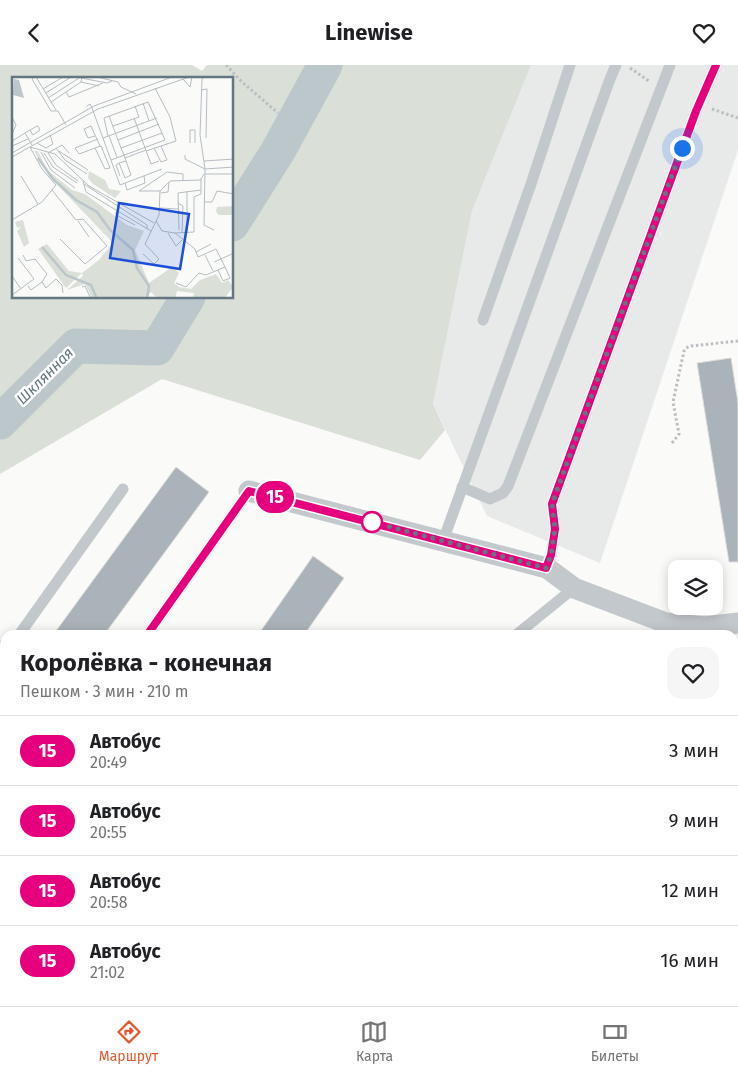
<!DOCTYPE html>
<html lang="ru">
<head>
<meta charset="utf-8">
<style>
  body { margin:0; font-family:"Fira Sans",sans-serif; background:#f6f6f6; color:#202124; height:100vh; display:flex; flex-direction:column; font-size:19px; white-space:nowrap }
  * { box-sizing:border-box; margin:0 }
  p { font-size:16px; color:#757577 }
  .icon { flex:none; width:28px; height:28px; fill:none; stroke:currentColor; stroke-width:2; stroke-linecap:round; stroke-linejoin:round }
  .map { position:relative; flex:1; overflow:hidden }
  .panel { position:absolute; left:0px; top:565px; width:739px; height:376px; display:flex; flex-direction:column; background:#fff; border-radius:15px 15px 0 0; box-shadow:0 2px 12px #0003 }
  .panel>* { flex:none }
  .badge { padding:0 10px; border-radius:16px; font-size:18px; line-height:32px }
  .tools { position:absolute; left:668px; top:495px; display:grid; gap:10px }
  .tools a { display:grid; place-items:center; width:55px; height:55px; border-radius:10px; background:#fff; box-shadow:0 2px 12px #0003; font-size:25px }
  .you { position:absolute; width:25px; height:25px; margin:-12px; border:4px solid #fff; border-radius:50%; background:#1a73e8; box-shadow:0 0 0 8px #1a73e833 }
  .map>.badge { position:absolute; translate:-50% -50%; box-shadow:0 0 0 2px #fff }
  .round { display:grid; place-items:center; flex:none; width:52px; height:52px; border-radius:15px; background:#f6f6f6 }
  .summary { display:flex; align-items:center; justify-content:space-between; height:85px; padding:0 20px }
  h1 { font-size:24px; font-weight:700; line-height:38px }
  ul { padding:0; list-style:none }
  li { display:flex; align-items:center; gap:15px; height:70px; padding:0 20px; border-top:1px solid #e0e0e0 }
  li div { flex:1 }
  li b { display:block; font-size:19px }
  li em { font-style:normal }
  li .badge { min-width:55px; font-weight:700; text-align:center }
  header { display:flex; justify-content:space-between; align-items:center; height:65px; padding:0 20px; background:#fff; font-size:22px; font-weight:700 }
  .menu { display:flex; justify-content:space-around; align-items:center; height:70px; border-top:1px solid #e0e0e0; background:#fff; font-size:14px; color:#757577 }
  .menu a { display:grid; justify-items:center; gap:2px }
  .menu .on { color:#e4572e }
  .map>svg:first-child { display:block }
  .built { fill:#e8e9e9 }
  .green { fill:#dadfd7; fill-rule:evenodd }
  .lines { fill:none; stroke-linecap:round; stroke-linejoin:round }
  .river { stroke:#bbc7cb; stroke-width:35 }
  .building { fill:#aab3b9; stroke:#dcdcda }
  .path { stroke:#bbbfc2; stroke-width:3; stroke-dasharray:2.5 2.5; stroke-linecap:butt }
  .service { stroke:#c3c8cc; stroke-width:11 }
  .minor { stroke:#c3c8cc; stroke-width:21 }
  .line-casing { stroke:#fff; stroke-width:11 }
  .line { stroke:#e6007e; stroke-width:8 }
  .walk { stroke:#657683; stroke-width:5; stroke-dasharray:0 9 }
  .stop-dot { fill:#fff; stroke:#e6007e; stroke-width:2.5 }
  .labels { text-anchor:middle; stroke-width:5; stroke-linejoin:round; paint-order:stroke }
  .water-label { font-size:15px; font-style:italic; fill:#60757c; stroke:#fff }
  .inset-river { fill:none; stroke:#bbc7cb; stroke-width:2.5 }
  .inset-road { fill:none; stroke:#b5bdc2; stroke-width:1 }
  .view { fill:#1d4ed8; fill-opacity:0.15; stroke:#1d4ed8; stroke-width:2.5 }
  .inset-edge { fill:none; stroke:#657683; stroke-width:2.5 }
</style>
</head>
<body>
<header><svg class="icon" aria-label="back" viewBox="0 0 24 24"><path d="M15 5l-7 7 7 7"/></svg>Linewise<svg class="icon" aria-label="heart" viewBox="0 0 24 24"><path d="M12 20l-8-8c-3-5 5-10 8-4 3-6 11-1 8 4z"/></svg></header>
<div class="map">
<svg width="738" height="941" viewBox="0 0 738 941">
  <rect width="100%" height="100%" fill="#fafaf8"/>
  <path class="built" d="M531,0H738V85L600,498L487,451L433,339L472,146Z"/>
  <path class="green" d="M0,0H192L202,6L207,0H531L472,146L433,339L445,365L420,395L162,314L0,409ZM14,14H232V232H14Z"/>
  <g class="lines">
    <path class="river" d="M232,159L278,86L325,0
      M0,357L76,281L157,283L188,232"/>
  </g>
  <path class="building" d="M731,293L738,338V497H729L697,298Z
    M176,402L209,427L104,570H53Z
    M313,491L344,513L304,570H258Z"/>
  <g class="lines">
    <path class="path" d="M226,0L242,17L278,48
      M630,3L649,16
      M712,44L738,53
      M672,378L679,369L673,337L684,286L686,283L691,281L738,276"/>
    <path class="service" d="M483,255L531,119L570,0
      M462,422L490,434L503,428L508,421L670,0
      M443,476L610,14L616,0
      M547,503L551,490L555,464L552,439L696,46L716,0
      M19,570L123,424
      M147,570L249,426
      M516,570L574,523
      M0,581L5,584
      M734,801L738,800
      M734,857H738
      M734,893H738
      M734,916L738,915
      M483,936V941
      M253,941L257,936
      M398,941L399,936
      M517,941L518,936
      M580,941L609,936"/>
    <path class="minor" d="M249,426L547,503L574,523L666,558L705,562L738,558"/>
  </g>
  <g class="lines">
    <g class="line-casing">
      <path id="line" d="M147,570L249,426L546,503L551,490L555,464L552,439L696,46L716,0"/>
    </g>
    <use href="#line" class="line"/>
    <path class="walk" d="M372,457L546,503L551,490L555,464L552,439L682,83"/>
  </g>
  <circle class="stop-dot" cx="372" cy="457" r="10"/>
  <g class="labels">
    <g class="water-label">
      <text transform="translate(45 311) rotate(-45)" y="5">Шклянная</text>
    </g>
  </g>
  <g transform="translate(12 12)">
    <rect width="221" height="221" fill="#fafaf8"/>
    <path d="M22,74H26L35,93L60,113L73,117L115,148L132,154L123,173L137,206L160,190L167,196L162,206L167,210L179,212L188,203L204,197L210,206L216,203L221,210L212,222L181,221L182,216L165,214L163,221H145L139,215L133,221H80L73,207L55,213L71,199L70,196L54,211L26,172L35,167L57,194L70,196L87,183L101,166L37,99ZM77,94L93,103L97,112L109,114L103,121L81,107L76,101ZM221,129V138H207L204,135L205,130ZM11,143L17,166L12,170L5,154L9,150L5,151L3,145Z" fill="#dadfd7"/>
    <path d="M2,2L7,3L12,21L1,18Z" fill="#bbc7cb"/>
    <path class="inset-river" d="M26,81L41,102L64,123L85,135L98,153L121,173L125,191L137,209L135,222M30,170L54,198L79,208L85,222"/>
    <path class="inset-road" d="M23,0L20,2L39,34H46L54,48M24,0L44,33M64,0L95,6L100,4M85,0L106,5L109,10L124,17M109,0H126M193,0L190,2L188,58L193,92L192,148L202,153M171,2L178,10L180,0M69,5L87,9M31,12L51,0M189,13L195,12L194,61M54,15L57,20L91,6M34,16L59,0M36,21L67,1M39,25L69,5L70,0M131,26L137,44M75,29L78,27L80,31L108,108L150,92M97,39L109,71L112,78L114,84L119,98L113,101L107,86L114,84M0,40L4,48L0,57M122,41L139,87L147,84M101,49L127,40L123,29M13,56L18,53L25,49H26L28,53L21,58L18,53M83,59L76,61L72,52L79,49L88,69M96,59L92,41L136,25L150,56M97,59L105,80M91,61L145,41M106,63L147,47M0,64L13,56L20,68M25,66L34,71L41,67L38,58M178,66V53H183V66M0,69L16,62M89,69L98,91L93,92L83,71ZM18,70L43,77L77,109L142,146M44,71L53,83L75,97M83,71L67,77L63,71L86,62M109,71L150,56L153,63M142,71L149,85L155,83L149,69M47,74L76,93M134,74L164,64L158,40L143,11M29,75L39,93L63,111M0,76L82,29L160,0M32,76L41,90L65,106M57,76L50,68L36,76L44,88L66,104M173,78V82L193,92L222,90M0,80L86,32L177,0M113,81L134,73M99,83L153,63M192,84L222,82M107,86L104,88L108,99M193,97H222M9,99L26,127M71,104L74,115L139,154M113,106L115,113L133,106L132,99M72,107L135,148V152M40,113L64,143L71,142L95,169L73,187L48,162M127,114L155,95L171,97V104M127,114H148M149,116L156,115L157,105M192,125H200L205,114L222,117M166,126L171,129L170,156M148,131L166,132M104,135V138L123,148M0,143L30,125L44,108L30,92L18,70M66,144L77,160M144,144L150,154L163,156M167,153L166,116L189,113M175,154V114M156,156L164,169L170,163M184,175L199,167M131,177L142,187L147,182L133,167L147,138L148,114L158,104L189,103M11,178L14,184L23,182L35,197L30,205L34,211L44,202L50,208L51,216M193,178L201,194M202,185L222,176M206,193L211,204L218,201L213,190M0,199L9,212M164,206L174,210L187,196L194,198L213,190L204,172L186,180L183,172L163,156L182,155V120L189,117V102L192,97M16,209L19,213L30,205M70,210L73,209L79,222M0,218L22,202L6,181"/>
    <path class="view" d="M107,126L177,137L168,192L98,181Z"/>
    <rect width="221" height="221" class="inset-edge"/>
  </g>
</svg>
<div class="tools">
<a><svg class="icon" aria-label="layers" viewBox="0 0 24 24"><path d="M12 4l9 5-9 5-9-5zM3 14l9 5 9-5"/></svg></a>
</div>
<div class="you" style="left:682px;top:83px"></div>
<b class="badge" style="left:275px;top:432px;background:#e6007e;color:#fff">15</b>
<section class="panel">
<div class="summary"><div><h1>Королёвка - конечная</h1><p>Пешком · 3 мин · 210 m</p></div><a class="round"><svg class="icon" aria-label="heart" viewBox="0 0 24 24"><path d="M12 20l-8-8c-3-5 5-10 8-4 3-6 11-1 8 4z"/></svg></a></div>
<ul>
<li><span class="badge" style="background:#e6007e;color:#fff">15</span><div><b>Автобус</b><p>20:49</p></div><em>3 мин</em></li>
<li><span class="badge" style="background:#e6007e;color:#fff">15</span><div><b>Автобус</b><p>20:55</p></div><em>9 мин</em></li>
<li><span class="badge" style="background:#e6007e;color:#fff">15</span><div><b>Автобус</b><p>20:58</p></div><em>12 мин</em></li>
<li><span class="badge" style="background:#e6007e;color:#fff">15</span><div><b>Автобус</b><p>21:02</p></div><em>16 мин</em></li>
</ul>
</section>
</div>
<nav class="menu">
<a class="on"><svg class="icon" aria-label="directions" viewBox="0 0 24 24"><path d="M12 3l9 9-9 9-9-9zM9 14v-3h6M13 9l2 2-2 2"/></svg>Маршрут</a>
<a><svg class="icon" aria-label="map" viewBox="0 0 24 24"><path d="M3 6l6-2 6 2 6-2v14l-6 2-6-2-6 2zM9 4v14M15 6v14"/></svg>Карта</a>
<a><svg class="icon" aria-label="tickets" viewBox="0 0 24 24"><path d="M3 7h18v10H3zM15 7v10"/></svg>Билеты</a>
</nav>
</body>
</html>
